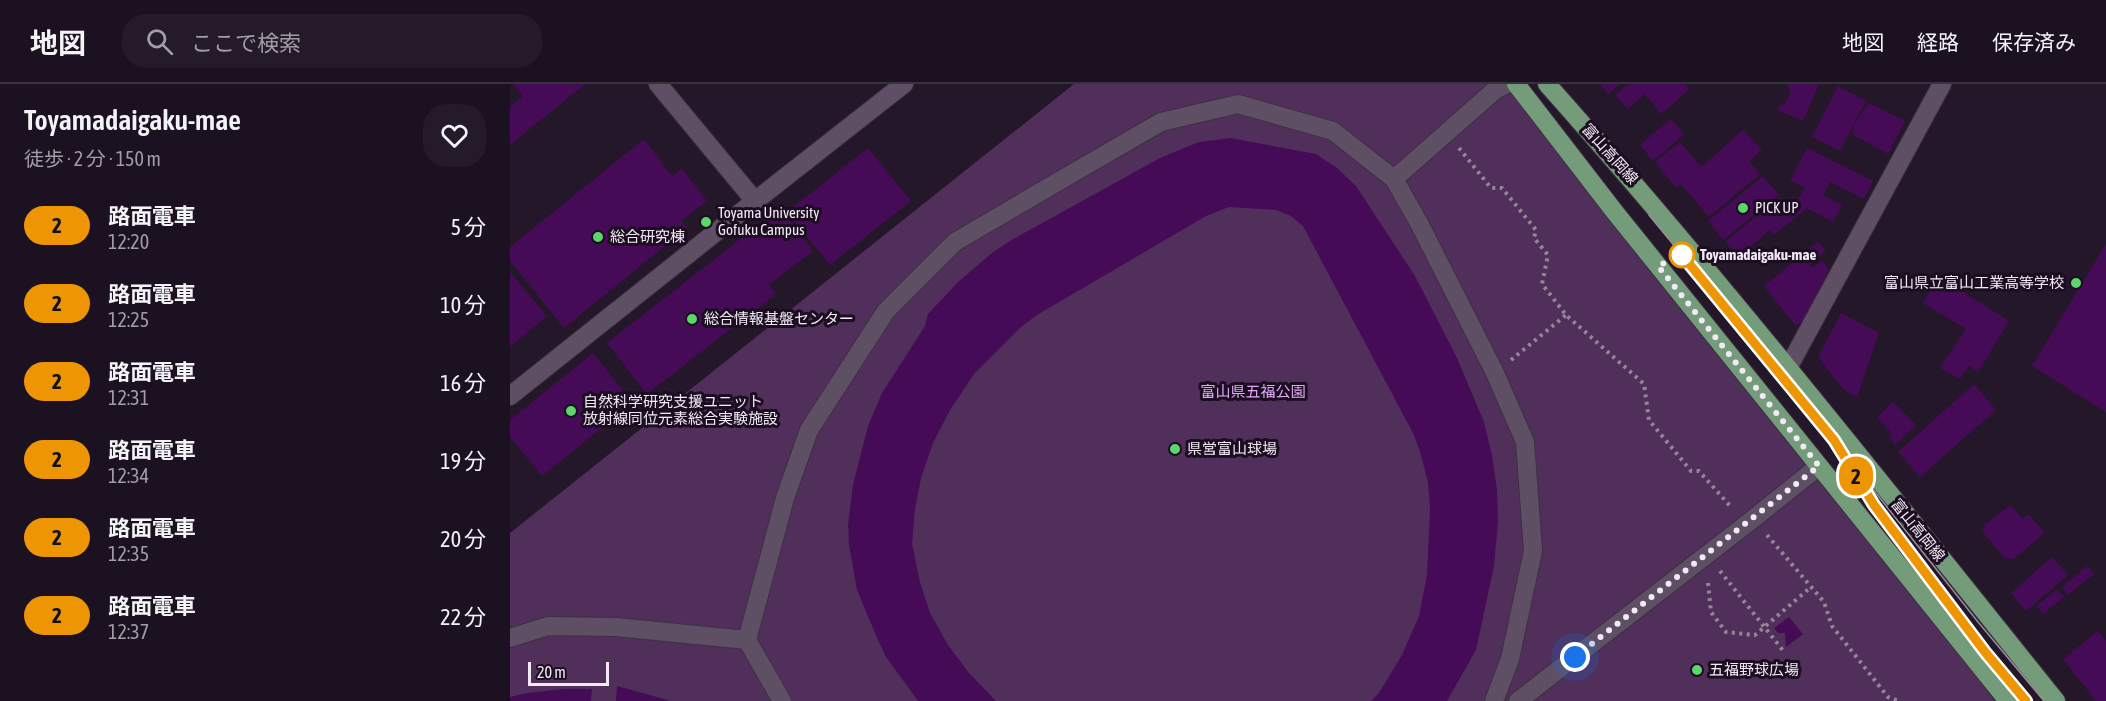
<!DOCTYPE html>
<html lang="ja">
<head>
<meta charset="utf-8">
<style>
  body { margin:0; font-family:"Asap Condensed","Noto Sans JP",sans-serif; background:#251a29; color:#f1f3f6; height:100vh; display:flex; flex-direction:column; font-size:22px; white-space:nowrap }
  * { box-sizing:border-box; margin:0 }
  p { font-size:20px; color:#a09da5 }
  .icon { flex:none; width:33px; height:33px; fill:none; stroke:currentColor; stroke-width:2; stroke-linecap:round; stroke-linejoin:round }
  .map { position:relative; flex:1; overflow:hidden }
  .side { display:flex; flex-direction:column; background:#1c1120; width:510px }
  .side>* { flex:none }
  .badge { padding:0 12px; border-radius:20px; font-size:21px; line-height:39px }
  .scale { position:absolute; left:18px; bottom:15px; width:81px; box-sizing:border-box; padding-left:6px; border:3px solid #f3e9f6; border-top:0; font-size:16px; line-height:21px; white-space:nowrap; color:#f3e9f6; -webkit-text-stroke:4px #1b0e20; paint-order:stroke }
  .you { position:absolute; width:30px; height:30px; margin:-15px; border:4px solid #fff; border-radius:50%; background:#1a73e8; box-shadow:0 0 0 9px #1a73e833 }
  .map>.badge { position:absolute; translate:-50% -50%; box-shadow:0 0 0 3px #fff }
  .round { display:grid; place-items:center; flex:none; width:63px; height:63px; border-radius:24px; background:#251a29 }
  .summary { display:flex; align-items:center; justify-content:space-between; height:102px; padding:0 24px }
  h1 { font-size:28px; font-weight:600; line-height:45px }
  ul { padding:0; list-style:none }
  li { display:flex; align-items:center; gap:18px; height:78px; padding:0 24px }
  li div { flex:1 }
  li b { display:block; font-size:22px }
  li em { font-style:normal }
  li .badge { min-width:66px; font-weight:700; text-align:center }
  header { display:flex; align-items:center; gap:36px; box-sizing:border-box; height:84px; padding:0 30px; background:#1c1120; border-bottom:2px solid #3a313e }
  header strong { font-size:28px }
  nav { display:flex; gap:33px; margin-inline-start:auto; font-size:21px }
  .search { width:420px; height:54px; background:#251a29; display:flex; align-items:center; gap:15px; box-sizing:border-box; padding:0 21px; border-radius:24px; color:#a09da5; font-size:22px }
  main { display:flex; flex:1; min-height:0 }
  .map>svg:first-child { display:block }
  .green { fill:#502f5b }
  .building { fill:#460b57 }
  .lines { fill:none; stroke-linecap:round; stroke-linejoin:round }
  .minor-casing { stroke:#3c3140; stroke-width:20 }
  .major-casing { stroke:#3c3140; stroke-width:20 }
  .path { stroke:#938796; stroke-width:4; stroke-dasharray:3 4.5; stroke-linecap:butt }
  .minor { stroke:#5f4f65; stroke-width:18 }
  .major { stroke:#749c7b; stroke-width:18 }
  .tram { stroke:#9a8f9e; stroke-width:1.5 }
  .line-casing { stroke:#fff; stroke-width:14 }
  .line { stroke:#ee9503; stroke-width:9 }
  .walk { stroke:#f3e9f6; stroke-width:6; stroke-dasharray:0 10.8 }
  .poi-dot { fill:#5cd56d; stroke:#1b0e20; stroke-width:2 }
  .stop-dot { fill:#fff; stroke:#ee9503; stroke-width:3 }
  .labels { text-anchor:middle; stroke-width:6; stroke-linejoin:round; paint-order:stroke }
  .street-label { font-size:15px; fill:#f3e9f6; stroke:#1b0e20 }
  .poi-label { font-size:15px; fill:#f3e9f6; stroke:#1b0e20; text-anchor:start }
  .stop-label { font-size:15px; font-weight:bold; fill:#f3e9f6; stroke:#1b0e20; text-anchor:start }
  .park-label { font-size:15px; fill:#e3a7f9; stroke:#1b0e20 }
</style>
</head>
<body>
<header>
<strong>地図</strong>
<div class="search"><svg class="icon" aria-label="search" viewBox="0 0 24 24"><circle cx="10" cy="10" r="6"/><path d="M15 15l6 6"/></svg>ここで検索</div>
<nav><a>地図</a><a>経路</a><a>保存済み</a></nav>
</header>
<main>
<section class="side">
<div class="summary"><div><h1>Toyamadaigaku-mae</h1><p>徒歩 · 2 分 · 150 m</p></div><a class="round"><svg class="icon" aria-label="heart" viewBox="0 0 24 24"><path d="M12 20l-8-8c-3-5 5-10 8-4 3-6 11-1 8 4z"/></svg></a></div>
<ul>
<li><span class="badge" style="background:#ee9503;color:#111">2</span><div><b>路面電車</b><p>12:20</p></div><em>5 分</em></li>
<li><span class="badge" style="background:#ee9503;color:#111">2</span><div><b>路面電車</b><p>12:25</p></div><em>10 分</em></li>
<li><span class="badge" style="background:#ee9503;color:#111">2</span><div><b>路面電車</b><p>12:31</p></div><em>16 分</em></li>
<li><span class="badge" style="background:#ee9503;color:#111">2</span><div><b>路面電車</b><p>12:34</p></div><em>19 分</em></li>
<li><span class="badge" style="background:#ee9503;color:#111">2</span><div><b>路面電車</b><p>12:35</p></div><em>20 分</em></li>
<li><span class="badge" style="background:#ee9503;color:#111">2</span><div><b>路面電車</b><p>12:37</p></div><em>22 分</em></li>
</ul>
</section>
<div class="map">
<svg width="1596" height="617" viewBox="0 0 1596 617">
  <rect width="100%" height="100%" fill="#25172a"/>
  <path class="green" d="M564,0H1006L1309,382L1485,617H0V449Z"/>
  <path class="building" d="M3,0H75L0,61V23L13,12Z
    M1090,0H1110L1098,10Z
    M1119,0H1175L1179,6L1151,30L1135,10L1118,25L1105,11Z
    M1279,0H1309L1293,37L1267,26L1271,20L1274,22L1281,6L1277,3Z
    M1328,2L1356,17L1330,67L1302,53Z
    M1359,19L1395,37L1378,70L1342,50L1345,39Z
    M1161,35L1174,50L1143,77L1130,61Z
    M1233,46L1252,66L1239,77L1250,90L1199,133L1171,100L1166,104L1145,78L1170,58L1191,83Z
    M720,54L806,70L827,84L846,102L905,192L947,274L974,338L982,371L987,406L988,438L984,482L966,566L937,617H861L869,609L892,571L909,532L917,491L920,424L918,398L911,371L904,351L793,142L781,132L766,126L719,123L696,132L527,231L511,243L464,290L440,326L423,359L411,394L405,425L402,460L410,498L420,529L438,561L459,589L486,617H408L376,573L368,556L347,506L339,461L338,441L343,401L358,342L372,309L415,242L418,230L448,198L482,169L498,158L650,74L689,58Z
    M134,55L162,92L172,85L197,117L171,137L177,144L54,244L0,177V163Z
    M358,64L401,117L320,181L277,128Z
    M1297,64L1363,97L1354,115L1320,98L1313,111L1332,121L1323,138L1297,124L1264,151L1260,146L1228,173L1215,158L1270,113L1278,122L1288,115L1295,104L1280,96Z
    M1253,92L1269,111L1213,156L1198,137Z
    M270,124L303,167L259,201L266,210L137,310L97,259Z
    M1308,158L1316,167L1300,180L1303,184L1312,177L1319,186L1294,236L1286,242L1254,202Z
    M1596,160V328L1522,282Z
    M0,188L37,232L0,263Z
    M1429,193L1499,237L1468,288L1459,282L1450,295L1430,284L1456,245L1413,219Z
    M1331,229L1369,249L1347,313L1334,306L1308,273Z
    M83,269L123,319L32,392L0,353V336Z
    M1464,300L1486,326L1410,393L1388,368Z
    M1383,318L1406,341L1385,361L1379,353L1382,349L1367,333Z
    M1501,421L1512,435L1517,431L1520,432L1535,449L1503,475L1495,474L1471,446L1475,443L1474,441Z
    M1542,473L1558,491L1516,527L1501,509Z
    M1577,482L1584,490L1558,511L1552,503Z
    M1547,505L1554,513L1533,530L1527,522Z
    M1279,533L1293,550L1276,563L1275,549H1268L1264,544Z
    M1588,547L1596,557V617H1586L1553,575Z
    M107,602L154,615L159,617H106Z
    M54,605H82L81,617H0V613L17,609Z"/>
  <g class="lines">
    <g class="minor-casing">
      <path id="minor" d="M884,95L985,6L997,0
        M245,117L394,0
        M1278,284L1432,0
        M0,312L245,117L148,0
        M0,554L38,542L106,543L237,556
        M272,617L237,556L275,414L299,346L376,227L445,158L556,93L651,38L728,20L823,47L884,95L909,139L985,289L1015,358L1023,467L1000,575L984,617
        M1008,617L1243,435L1309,382"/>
    </g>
    <g class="major-casing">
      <path id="major" d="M1006,0L1104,127L1498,617
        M1037,0C1214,199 1379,409 1546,617"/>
    </g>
    <path class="path" d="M949,64L981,104H992L1026,146L1024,154L1038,171L1032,200L1056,231L1134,300L1139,336L1181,387H1189L1221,423
      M1001,276L1056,231
      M1257,451L1314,518L1322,542L1378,613L1389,617
      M1210,487L1275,569
      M1198,499L1201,528L1216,548L1245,551L1301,503"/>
    <use href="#minor" class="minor"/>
    <use href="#major" class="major"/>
    <path class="tram" d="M1139,131L1324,356L1468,538L1534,617
      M1367,425L1475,568L1516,617"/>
  </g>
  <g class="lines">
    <g class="line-casing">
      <path id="line" d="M1172,171L1324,356L1364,421L1475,568L1516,617"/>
    </g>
    <use href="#line" class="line"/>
    <path class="walk" d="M1065,573L1309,382L1148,182L1172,171"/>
  </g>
  <g class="poi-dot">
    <circle cx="1233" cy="124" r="6"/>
    <circle cx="196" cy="138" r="6"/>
    <circle cx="88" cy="153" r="6"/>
    <circle cx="1566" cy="199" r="6"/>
    <circle cx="182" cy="235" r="6"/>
    <circle cx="61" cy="327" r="6"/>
    <circle cx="665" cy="365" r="6"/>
    <circle cx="1187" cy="586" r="6"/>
  </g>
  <circle class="stop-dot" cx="1172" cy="171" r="12"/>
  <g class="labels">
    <g class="street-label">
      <text transform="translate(1100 70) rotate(48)" y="5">富山高岡線</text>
      <text transform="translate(1408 446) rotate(51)" y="5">富山高岡線</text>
    </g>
    <g class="poi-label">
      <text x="1245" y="129">PICK UP</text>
      <text x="208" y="134">Toyama University<tspan x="208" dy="17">Gofuku Campus</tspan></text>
      <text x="100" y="158">総合研究棟</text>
      <text x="1554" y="204" text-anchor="end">富山県立富山工業高等学校</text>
      <text x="194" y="240">総合情報基盤センター</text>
      <text x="73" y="323">自然科学研究支援ユニット<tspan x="73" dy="17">放射線同位元素総合実験施設</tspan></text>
      <text x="677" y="370">県営富山球場</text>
      <text x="1199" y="591">五福野球広場</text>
    </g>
    <g class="stop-label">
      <text x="1190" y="176">Toyamadaigaku-mae</text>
    </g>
    <g class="park-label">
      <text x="743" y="313">富山県五福公園</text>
    </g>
  </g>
</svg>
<div class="scale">20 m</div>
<div class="you" style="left:1065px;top:573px"></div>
<b class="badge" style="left:1346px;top:392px;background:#ee9503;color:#111">2</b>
</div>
</main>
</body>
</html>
